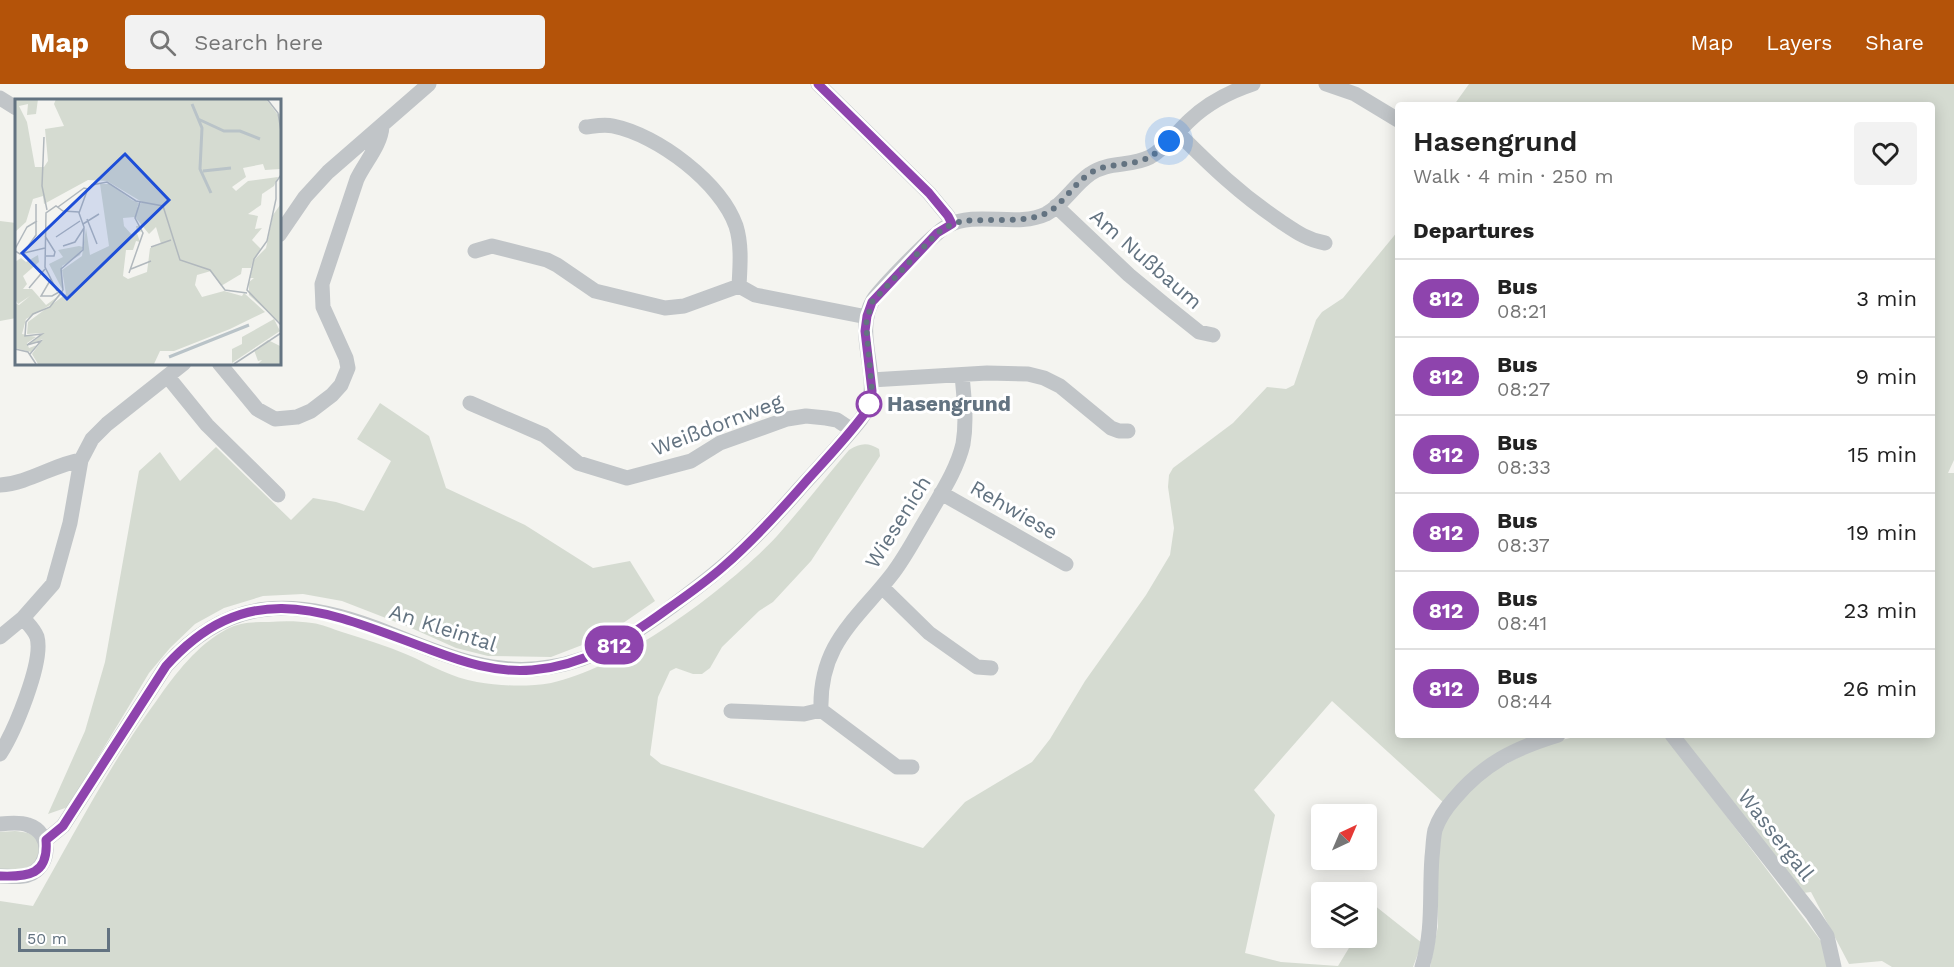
<!DOCTYPE html>
<html lang="en">
<head>
<meta charset="utf-8">
<style>
  body { margin:0; font-family:"Work Sans",sans-serif; background:#f2f2f2; color:#222; height:100vh; display:flex; flex-direction:column; font-size:22px; white-space:nowrap }
  * { box-sizing:border-box; margin:0 }
  p { font-size:20px; color:#767676 }
  .icon { flex:none; width:33px; height:33px; fill:none; stroke:currentColor; stroke-width:2; stroke-linecap:round; stroke-linejoin:round }
  .map { position:relative; flex:1; overflow:hidden }
  .details { position:absolute; left:1395px; top:18px; width:540px; height:636px; display:flex; flex-direction:column; background:#fff; border-radius:6px; box-shadow:0 3px 15px #0003 }
  .details>* { flex:none }
  .badge { padding:0 12px; border-radius:20px; font-size:21px; line-height:39px }
  .needle { width:39px; rotate:44deg }
  .buttons { position:absolute; left:1311px; top:720px; display:grid; gap:12px }
  .buttons a { display:grid; place-items:center; width:66px; height:66px; border-radius:6px; background:#fff; box-shadow:0 3px 15px #0003; font-size:30px }
  .scale { position:absolute; left:18px; bottom:15px; width:92px; box-sizing:border-box; padding-left:6px; border:3px solid #637381; border-top:0; font-size:16px; line-height:21px; white-space:nowrap; color:#637381; -webkit-text-stroke:4px #fff; paint-order:stroke }
  .you { position:absolute; width:30px; height:30px; margin:-15px; border:4px solid #fff; border-radius:50%; background:#1a73e8; box-shadow:0 0 0 9px #1a73e833 }
  .map>.badge { position:absolute; translate:-50% -50%; box-shadow:0 0 0 3px #fff }
  h2 { padding:0 18px; font-size:22px; line-height:54px }
  .round { display:grid; place-items:center; flex:none; width:63px; height:63px; border-radius:6px; background:#f2f2f2 }
  .overview { display:flex; align-items:center; justify-content:space-between; height:102px; padding:0 18px }
  h1 { font-size:28px; font-weight:600; line-height:45px }
  ul { padding:0; list-style:none }
  li { display:flex; align-items:center; gap:18px; height:78px; padding:0 18px; border-top:2px solid #e0e0e0 }
  li div { flex:1 }
  li b { display:block; font-size:22px }
  li em { font-style:normal }
  li .badge { min-width:66px; font-weight:700; text-align:center }
  header { display:flex; align-items:center; gap:36px; box-sizing:border-box; height:84px; padding:0 30px; background:#b45309; color:#fff }
  header strong { font-size:28px }
  nav { display:flex; gap:33px; margin-inline-start:auto; font-size:21px }
  .search { width:420px; height:54px; background:#f2f2f2; display:flex; align-items:center; gap:15px; box-sizing:border-box; padding:0 21px; border-radius:6px; color:#767676; font-size:22px }
  .map>svg:first-child { display:block }
  .green { fill:#d5dbd1 }
  .lines { fill:none; stroke-linecap:round; stroke-linejoin:round }
  .minor { stroke:#c1c5c8; stroke-width:15 }
  .line-casing { stroke:#fff; stroke-width:14 }
  .line { stroke:#8e44ad; stroke-width:9 }
  .walk { stroke:#637381; stroke-width:6; stroke-dasharray:0 10.8 }
  .stop-dot { fill:#fff; stroke:#8e44ad; stroke-width:3 }
  .labels { text-anchor:middle; stroke-width:6; stroke-linejoin:round; paint-order:stroke }
  .street-label { font-size:21px; fill:#637381; stroke:#fff }
  .stop-label { font-size:21px; font-weight:bold; fill:#637381; stroke:#fff; text-anchor:start }
  .inset-river { fill:none; stroke:#b9c3c8; stroke-width:3 }
  .inset-road { fill:none; stroke:#b1b8bd; stroke-width:1.5 }
  .view { fill:#1d4ed8; fill-opacity:0.15; stroke:#1d4ed8; stroke-width:3 }
  .inset-edge { fill:none; stroke:#637381; stroke-width:3 }
</style>
</head>
<body>
<header>
<strong>Map</strong>
<div class="search"><svg class="icon" aria-label="search" viewBox="0 0 24 24"><circle cx="10" cy="10" r="6"/><path d="M15 15l6 6"/></svg>Search here</div>
<nav><a>Map</a><a>Layers</a><a>Share</a></nav>
</header>
<div class="map">
<svg width="1954" height="883" viewBox="0 0 1954 883">
  <rect width="100%" height="100%" fill="#f4f4f0"/>
  <path class="green" d="M1469,0H1954V376L1948,389H1954V883H1892L1882,877L1849,880L1811,808L1803,809L1678,651H1932V21H1454Z
    M0,137L16,139V234L0,237Z
    M1398,147V651H1536L1496,670L1444,719L1332,617L1254,706L1275,731L1245,869L1281,878L1338,882L1355,854H1366L1367,834L1374,821L1422,859L1413,883H0V817L33,822C73,752 109,681 157,616C176,589 197,561 227,545C240,538 255,538 269,538C283,537 298,537 312,539C322,540 332,545 342,548C364,555 387,562 408,571C431,581 452,594 477,598C501,602 527,603 551,599C620,585 729,504 777,452C802,424 825,394 849,366C860,359 868,358 879,365L880,372L811,477L773,518L759,527L722,563L710,584L702,590H693L676,584L670,587L658,613L650,671L661,680L923,764L965,718L1032,678L1050,655L1085,597L1146,511L1170,471L1174,444L1168,403L1169,391L1173,384L1233,339L1267,303L1286,305L1294,301L1316,236L1322,228L1343,214Z
    M380,319L429,352L446,404L525,441L593,484L630,477L655,517L603,553L551,573L488,572L456,564L409,543L342,517L303,510L263,512L224,524L195,540L170,564L149,589L68,723L48,730L85,647L105,578L139,387L160,368L180,397L216,363L291,436L313,414L336,418L364,427L391,377L357,355Z
    M1584,651H1665L1824,861L1828,883H1430L1438,842V778L1441,746L1448,731L1477,696L1543,660Z
    M15,747C22,748 29,748 34,752C45,761 38,783 24,786C17,787 7,785 0,785V748Z"/>
  <g class="lines">
    <path class="minor" d="M818,0L929,109L948,132L952,140
      M1326,0L1355,10L1398,36
      M0,14L16,24
      M586,43C595,42 604,40 613,42C658,51 721,99 736,142C742,161 740,183 739,202
      M1178,49C1211,82 1240,110 1280,137C1295,147 1307,156 1325,159
      M1056,122L1129,191L1164,220L1199,248L1213,251
      M279,151L305,113L328,88L429,0
      M475,167L492,162L547,176L557,181L595,207L665,224L684,222L739,202
      M739,202L755,211L867,233
      M219,279L257,325L275,335L297,333L311,327L332,311L341,301L348,284L346,274L323,223L322,200L357,95C365,78 381,61 382,42
      M168,293L207,341L278,411
      M871,296L987,289L1028,290L1044,294L1060,302L1111,344L1119,347H1128
      M470,319L544,351L578,379L627,394L691,377L720,359L787,335L806,332L826,334L837,336L852,346
      M0,401C29,399 53,381 81,376
      M941,409L1066,480
      M882,503L929,549L977,583L991,584
      M0,553L23,534L53,500L70,439L81,376L92,355L107,340L184,279
      M731,627L804,630L821,626
      M1672,651L1813,831L1827,852L1834,883
      M0,670C14,648 44,578 37,553C34,545 28,540 23,534
      M912,683H897L821,626C819,559 857,536 893,489C906,472 916,452 927,434C940,411 957,386 963,360C967,337 964,314 962,291
      M0,740C9,739 20,738 28,741C53,749 51,783 28,791C20,794 9,792 0,792
      M46,756L63,742L166,582C228,513 293,513 376,544C433,566 488,594 550,583C597,576 634,550 671,523C688,510 705,498 721,484C750,460 776,432 801,403C821,381 842,359 861,335C888,300 851,254 873,216C882,203 933,150 947,142C977,126 1016,144 1046,130C1063,121 1074,101 1090,90C1108,77 1131,83 1150,73C1166,64 1177,48 1190,36C1209,18 1229,8 1253,0
      M1422,883C1434,845 1429,812 1432,773C1433,765 1433,755 1435,746C1439,734 1446,724 1454,715C1483,680 1515,664 1558,651"/>
  </g>
  <g class="lines">
    <g class="line-casing">
      <path id="line" d="M0,792C28,793 49,791 46,756L63,742L166,582C251,488 330,529 431,566C463,578 496,589 532,586C584,582 625,556 666,526C686,512 706,498 724,482C755,455 782,425 809,394C828,373 848,352 865,329L871,315L872,307L865,247L867,232L872,218L937,149L952,140L948,132L929,109L818,0"/>
    </g>
    <use href="#line" class="line"/>
    <path class="walk" d="M869,320V322L872,307L866,240L872,218L937,149L952,140L963,137C990,134 1032,141 1053,125C1068,113 1077,96 1094,87C1110,79 1127,82 1143,76C1154,72 1161,65 1169,57"/>
  </g>
  <circle class="stop-dot" cx="869" cy="320" r="12"/>
  <g class="labels">
    <g class="street-label">
      <text transform="translate(1146 175) rotate(41)" y="7">Am Nußbaum</text>
      <text transform="translate(717 341) rotate(-21)" y="7">Weißdornweg</text>
      <text transform="translate(1014 426) rotate(30)" y="7">Rehwiese</text>
      <text transform="translate(898 438) rotate(-58)" y="7">Wiesenich</text>
      <text transform="translate(443 544) rotate(18)" y="7">An Kleintal</text>
      <text transform="translate(1776 751) rotate(52)" y="7">Wassergall</text>
    </g>
    <g class="stop-label">
      <text x="887" y="327">Hasengrund</text>
    </g>
  </g>
  <g transform="translate(15 15)">
    <rect width="266" height="266" fill="#f4f4f0"/>
    <path d="M0,0H23L21,15L12,16L13,5L4,7L12,23L20,68H29L33,62L30,30L49,27L39,5L41,0H251L263,16L265,14V70L250,71L248,65L228,69L231,78L217,88L221,92L233,82L263,78L259,87L247,95L246,106L233,115L243,117L240,130L247,129L237,141L246,150L239,161L251,149L258,116L265,106V224L234,196V183L239,179H235L238,161L236,169H227L226,175L206,187L196,172L182,176L180,186L187,198L209,192L227,197L229,194L250,213L215,230L159,252H145L139,265H23L17,255L28,240L13,246L28,234L12,235L13,223L51,195L47,171L67,157L71,129L75,156L94,147L85,85H95L117,101L124,104L122,109L127,103L92,82L73,81L29,105L28,97L18,100L11,123L0,133ZM120,118L134,135L141,128L146,145L135,149L132,173L113,180L108,177L111,151H118L121,142L125,143L122,134L127,132L125,127H121L122,132L117,136L109,127L108,119ZM64,147L68,148L65,156L47,167V190L34,165L48,158L43,151ZM23,156L24,163L8,177L12,185L8,190H17L31,206L49,193L37,205L11,220L7,235L21,238L12,244L14,249L22,246L16,253L0,249V204L4,206L15,197L3,205L0,200V163L6,159L11,163ZM259,220L265,232L217,264V250L227,245V238ZM253,241L265,247V265H243L247,261L243,262L239,251Z" fill="#d5dbd1" fill-rule="evenodd"/>
    <path class="inset-river" d="M177,5L187,29L185,70L196,94M183,20L209,32H225L245,40M188,72L216,69M154,258L234,226"/>
    <path class="inset-road" d="M252,0L263,14L266,32M29,38L27,87L32,111M266,76L261,83V100L252,142L239,160L232,191L266,226M43,108L69,89L73,90M72,120L82,145M68,125L84,115M30,137L40,153L39,157H31M41,138L65,122M14,146L21,136V105M48,147L60,143L69,129M136,148L156,141M0,150L12,128L22,122M0,152L5,155L30,149M116,170L136,162M114,174L128,134L120,119L125,103M36,180L26,197H37L46,192M14,189L30,170M48,191L46,170L68,151L69,128L64,114L72,92L77,86L92,83L121,102L148,107L165,161L195,171L210,191L232,194M42,192L30,168L31,114L41,107L48,112L64,113M0,250L13,253L21,265M15,255L26,242L12,246L27,235L10,237L11,223L18,215L35,208L48,191M219,265L266,234"/>
    <path class="view" d="M110,55L154,101L52,200L7,154Z"/>
    <rect width="266" height="266" class="inset-edge"/>
  </g>
</svg>
<div class="buttons">
<a><svg class="needle" viewBox="-14 -14 28 28"><path d="M0-13l5 13h-10z" fill="#e53935"/><path d="M0 13l5-13h-10z" fill="#767676"/></svg></a>
<a><svg class="icon" aria-label="layers" viewBox="0 0 24 24"><path d="M12 4l9 5-9 5-9-5zM3 14l9 5 9-5"/></svg></a>
</div>
<div class="scale">50 m</div>
<div class="you" style="left:1169px;top:57px"></div>
<b class="badge" style="left:614px;top:561px;background:#8e44ad;color:#fff">812</b>
<section class="details">
<div class="overview"><div><h1>Hasengrund</h1><p>Walk · 4 min · 250 m</p></div><a class="round"><svg class="icon" aria-label="heart" viewBox="0 0 24 24"><path d="M12 20l-8-8c-3-5 5-10 8-4 3-6 11-1 8 4z"/></svg></a></div>
<h2>Departures</h2>
<ul>
<li><span class="badge" style="background:#8e44ad;color:#fff">812</span><div><b>Bus</b><p>08:21</p></div><em>3 min</em></li>
<li><span class="badge" style="background:#8e44ad;color:#fff">812</span><div><b>Bus</b><p>08:27</p></div><em>9 min</em></li>
<li><span class="badge" style="background:#8e44ad;color:#fff">812</span><div><b>Bus</b><p>08:33</p></div><em>15 min</em></li>
<li><span class="badge" style="background:#8e44ad;color:#fff">812</span><div><b>Bus</b><p>08:37</p></div><em>19 min</em></li>
<li><span class="badge" style="background:#8e44ad;color:#fff">812</span><div><b>Bus</b><p>08:41</p></div><em>23 min</em></li>
<li><span class="badge" style="background:#8e44ad;color:#fff">812</span><div><b>Bus</b><p>08:44</p></div><em>26 min</em></li>
</ul>
</section>
</div>
</body>
</html>
